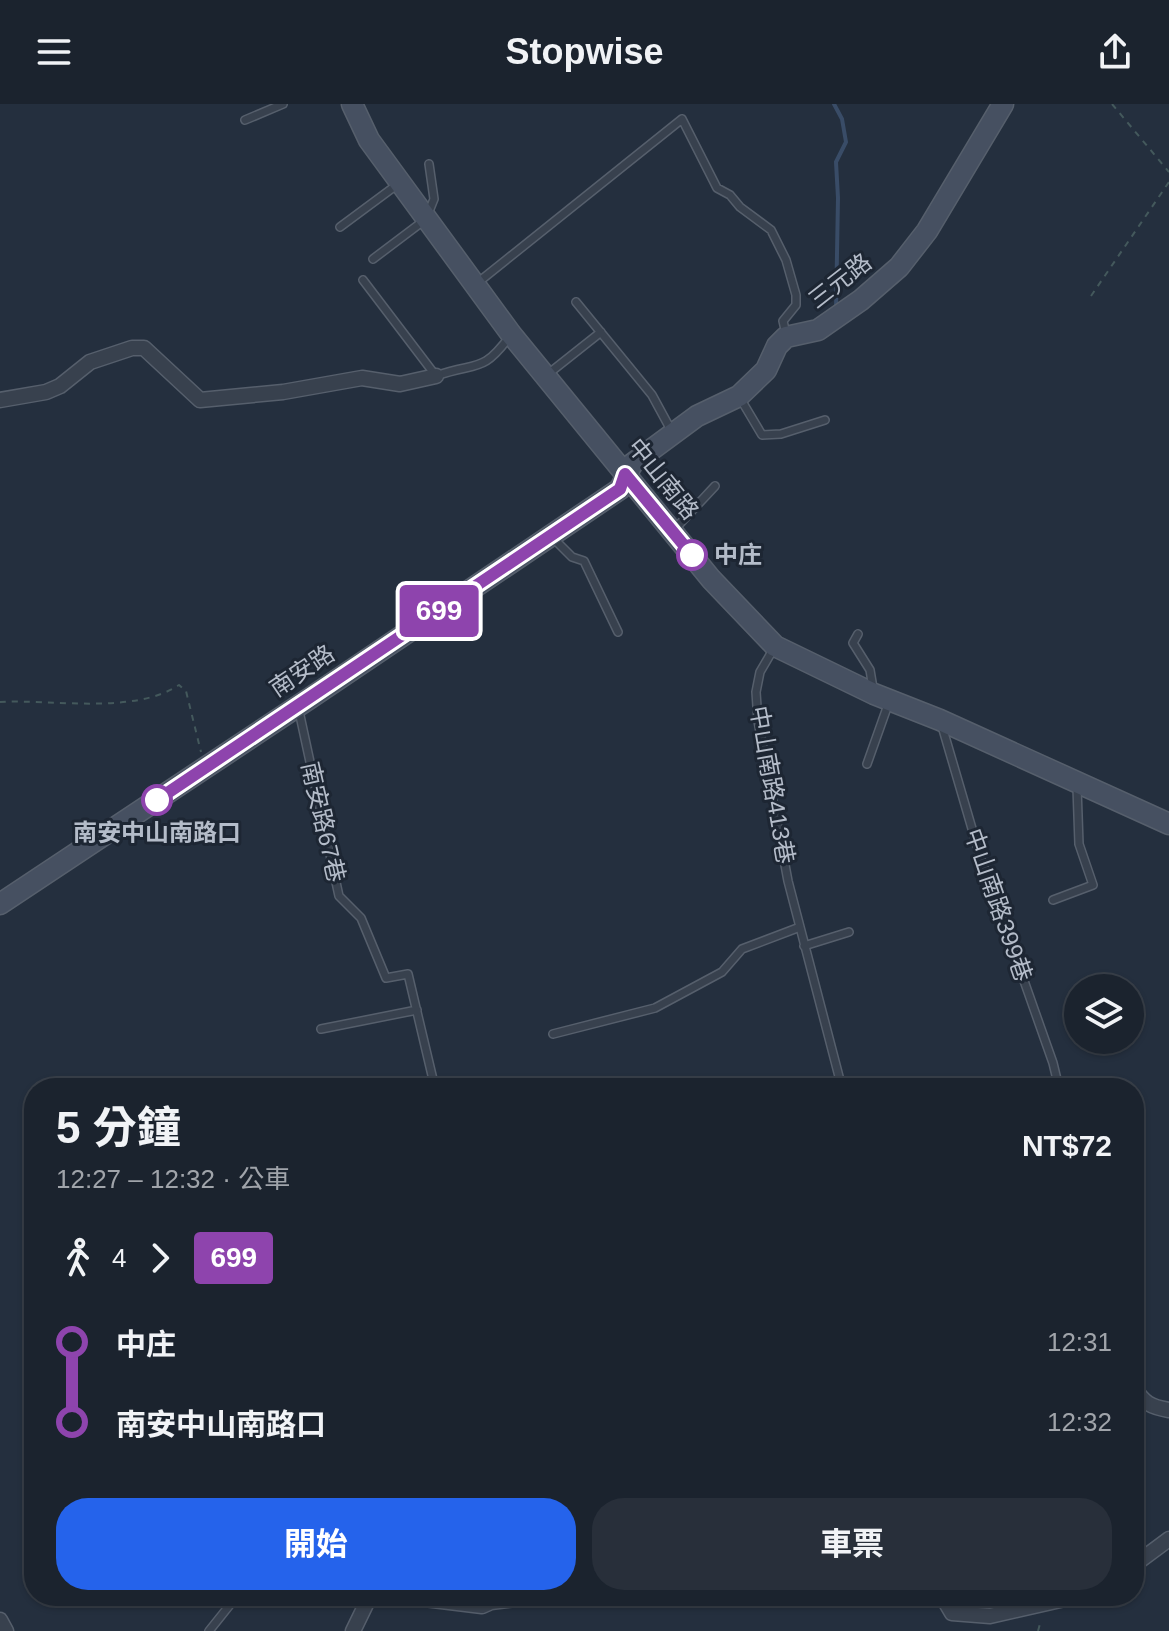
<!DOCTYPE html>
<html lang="zh-TW">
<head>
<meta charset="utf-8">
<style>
  body { margin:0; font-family:Arial,"Noto Sans TC",sans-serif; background:#282f3a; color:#f1f3f6; height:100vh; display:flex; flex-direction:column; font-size:30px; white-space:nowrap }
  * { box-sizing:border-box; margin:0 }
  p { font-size:26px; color:#a0a4aa }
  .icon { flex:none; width:44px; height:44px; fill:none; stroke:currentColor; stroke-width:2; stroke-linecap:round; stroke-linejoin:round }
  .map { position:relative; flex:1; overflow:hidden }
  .panel { position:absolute; left:24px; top:974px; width:1120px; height:528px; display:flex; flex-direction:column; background:#1b232e; border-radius:32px; box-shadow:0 2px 6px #0004,0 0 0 2px #39404a }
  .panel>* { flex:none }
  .badge { padding:0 16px; border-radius:6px; font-size:28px; line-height:52px }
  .tools { position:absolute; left:1064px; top:870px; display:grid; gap:16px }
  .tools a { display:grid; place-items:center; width:80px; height:80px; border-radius:50%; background:#1b232e; box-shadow:0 2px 6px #0004,0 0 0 2px #39404a; font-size:40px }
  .map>.badge { position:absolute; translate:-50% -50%; box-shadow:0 0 0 4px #fff }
  .legs { display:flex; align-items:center; gap:12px; height:88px; padding:0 32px; font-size:26px }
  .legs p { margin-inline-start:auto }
  .overview { display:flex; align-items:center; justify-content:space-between; height:136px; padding:0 32px }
  h1 { font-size:44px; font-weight:700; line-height:60px }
  .cta { display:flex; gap:16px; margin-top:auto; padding:16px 32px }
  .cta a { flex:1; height:92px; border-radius:32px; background:#2563eb; color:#fff; font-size:32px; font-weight:700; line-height:92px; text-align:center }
  .cta a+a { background:#282f3a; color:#f1f3f6 }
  ul { padding:0 32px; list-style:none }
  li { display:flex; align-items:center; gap:28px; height:80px; font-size:30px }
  li i { display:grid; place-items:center; width:12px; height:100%; margin:0 10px; background:currentColor }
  li i::after { content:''; width:20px; height:20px; margin:-10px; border:6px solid; border-radius:50%; background:#1b232e }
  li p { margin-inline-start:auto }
  li:first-child i { background:linear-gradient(#0000 50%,currentColor 0) }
  li:last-child i { background:linear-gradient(currentColor 50%,#0000 0) }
  header { display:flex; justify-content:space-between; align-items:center; height:104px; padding:0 32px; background:#1b232e; font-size:36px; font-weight:700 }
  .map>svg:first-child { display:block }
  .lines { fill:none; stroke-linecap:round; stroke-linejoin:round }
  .stream { stroke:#394c67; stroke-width:4 }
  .lane-casing { stroke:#565f6c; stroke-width:10 }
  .street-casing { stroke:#565f6c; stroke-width:17 }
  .secondary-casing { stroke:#565f6c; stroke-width:23 }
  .path { stroke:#44595c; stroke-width:2; stroke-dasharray:6 6; stroke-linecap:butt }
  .lane { stroke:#38414e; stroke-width:7 }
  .street { stroke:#38414e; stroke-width:14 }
  .secondary { stroke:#465061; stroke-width:20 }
  .line-1-casing { stroke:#fff; stroke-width:18 }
  .line-1 { stroke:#8e44ad; stroke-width:12 }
  .stop-1-dot { fill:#fff; stroke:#8e44ad; stroke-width:4 }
  .labels { text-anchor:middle; stroke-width:6; stroke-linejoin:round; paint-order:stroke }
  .street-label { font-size:24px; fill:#b4bcc9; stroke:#1d2633 }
  .stop-label { font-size:24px; font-weight:bold; fill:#b4bcc9; stroke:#1d2633; text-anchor:start }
</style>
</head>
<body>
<header><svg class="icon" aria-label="menu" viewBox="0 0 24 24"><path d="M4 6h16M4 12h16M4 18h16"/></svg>Stopwise<svg class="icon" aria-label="share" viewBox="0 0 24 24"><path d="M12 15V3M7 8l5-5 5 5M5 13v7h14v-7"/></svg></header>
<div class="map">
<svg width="1169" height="1527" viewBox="0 0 1169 1527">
  <rect width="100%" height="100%" fill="#242f3e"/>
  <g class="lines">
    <path class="stream" d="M834,0L842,15L846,38L836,58L838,94L836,206"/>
    <g class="lane-casing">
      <path id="lane" d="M245,16L283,0
        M340,123L398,80
        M373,155L426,115L434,95L429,60
        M363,176L436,272C477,257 481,271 510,232
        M476,180L682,15L717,84L730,91L740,103L771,126L786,156L796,191V201L783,217L786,230
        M576,198L652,291L671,326
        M548,270L601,228
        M740,294L762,331L781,330L825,316
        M674,426L715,382
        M553,434L572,453L584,457L618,528
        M858,530L853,539L870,566L873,584
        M774,544L760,568L756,588L758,617L788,777L842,984
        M299,607L339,792L361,814L386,874L408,870L435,984
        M942,622L980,752L1053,959L1059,984
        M867,660L889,598
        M1053,796L1093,781L1079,740L1077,683
        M804,842L849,828
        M321,925L417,906
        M553,930L655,904L722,868L742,845L800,823
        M209,1527L237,1492"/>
    </g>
    <g class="street-casing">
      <path id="street" d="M0,296L46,288L60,282L90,258L132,244H144L200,296L283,288L362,274L400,280L436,272
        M1134,1283C1143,1299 1151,1303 1169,1306
        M1134,1461L1169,1435
        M400,1492L482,1502L491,1498L494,1492
        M942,1492L952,1509L990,1512L1078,1492
        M491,1498L540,1492
        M0,1516L6,1527
        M353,1527L370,1492"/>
    </g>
    <g class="secondary-casing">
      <path id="secondary" d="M352,0L369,36L511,230L711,475L775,542L874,590L940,616L1169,720
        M0,800C208,663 414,525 620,385L632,360L697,312L739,292L766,266L777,242L786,233L818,226L861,196L899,163L927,127L1003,0"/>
    </g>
    <path class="path" d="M1112,0L1169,68
      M1091,192L1169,78
      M0,598C52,595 134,611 179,581L186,587L201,648
      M1038,1527L1041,1516"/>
    <use href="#lane" class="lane"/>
    <use href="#street" class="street"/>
    <use href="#secondary" class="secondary"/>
  </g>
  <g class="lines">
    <g class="line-1-casing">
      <path id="line-1" d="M157,696L620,385L625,370L692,451"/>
    </g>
    <use href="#line-1" class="line-1"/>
  </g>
  <g class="stop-1-dot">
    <circle cx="692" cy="451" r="14"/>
    <circle cx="157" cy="696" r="14"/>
  </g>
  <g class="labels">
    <g class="street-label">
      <text transform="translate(840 177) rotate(-38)" y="8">三元路</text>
      <text transform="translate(663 375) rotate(51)" y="8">中山南路</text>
      <text transform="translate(302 567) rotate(-34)" y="8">南安路</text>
      <text transform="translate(772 681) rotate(80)" y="8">中山南路413巷</text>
      <text transform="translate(323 718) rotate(77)" y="8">南安路67巷</text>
      <text transform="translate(998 801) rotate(71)" y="8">中山南路399巷</text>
    </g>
    <g class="stop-label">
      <text x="714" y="459">中庄</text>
      <text x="157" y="737" text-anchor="middle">南安中山南路口</text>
    </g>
  </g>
</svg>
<div class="tools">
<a><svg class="icon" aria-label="layers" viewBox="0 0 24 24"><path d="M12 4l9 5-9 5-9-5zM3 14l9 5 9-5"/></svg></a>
</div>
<b class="badge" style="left:439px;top:507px;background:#8e44ad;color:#fff">699</b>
<section class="panel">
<div class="overview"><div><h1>5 分鐘</h1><p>12:27 – 12:32 · 公車</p></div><b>NT$72</b></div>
<div class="legs"><svg class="icon" aria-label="walk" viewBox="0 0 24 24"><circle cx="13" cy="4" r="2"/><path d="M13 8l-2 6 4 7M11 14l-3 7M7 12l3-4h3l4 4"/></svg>4<svg class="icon" aria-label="forward" viewBox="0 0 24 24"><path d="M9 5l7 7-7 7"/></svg><b class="badge" style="background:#8e44ad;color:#fff">699</b></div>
<ul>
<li><i style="color:#8e44ad"></i><b>中庄</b><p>12:31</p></li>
<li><i style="color:#8e44ad"></i><b>南安中山南路口</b><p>12:32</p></li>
</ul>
<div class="cta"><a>開始</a><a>車票</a></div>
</section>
</div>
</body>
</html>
